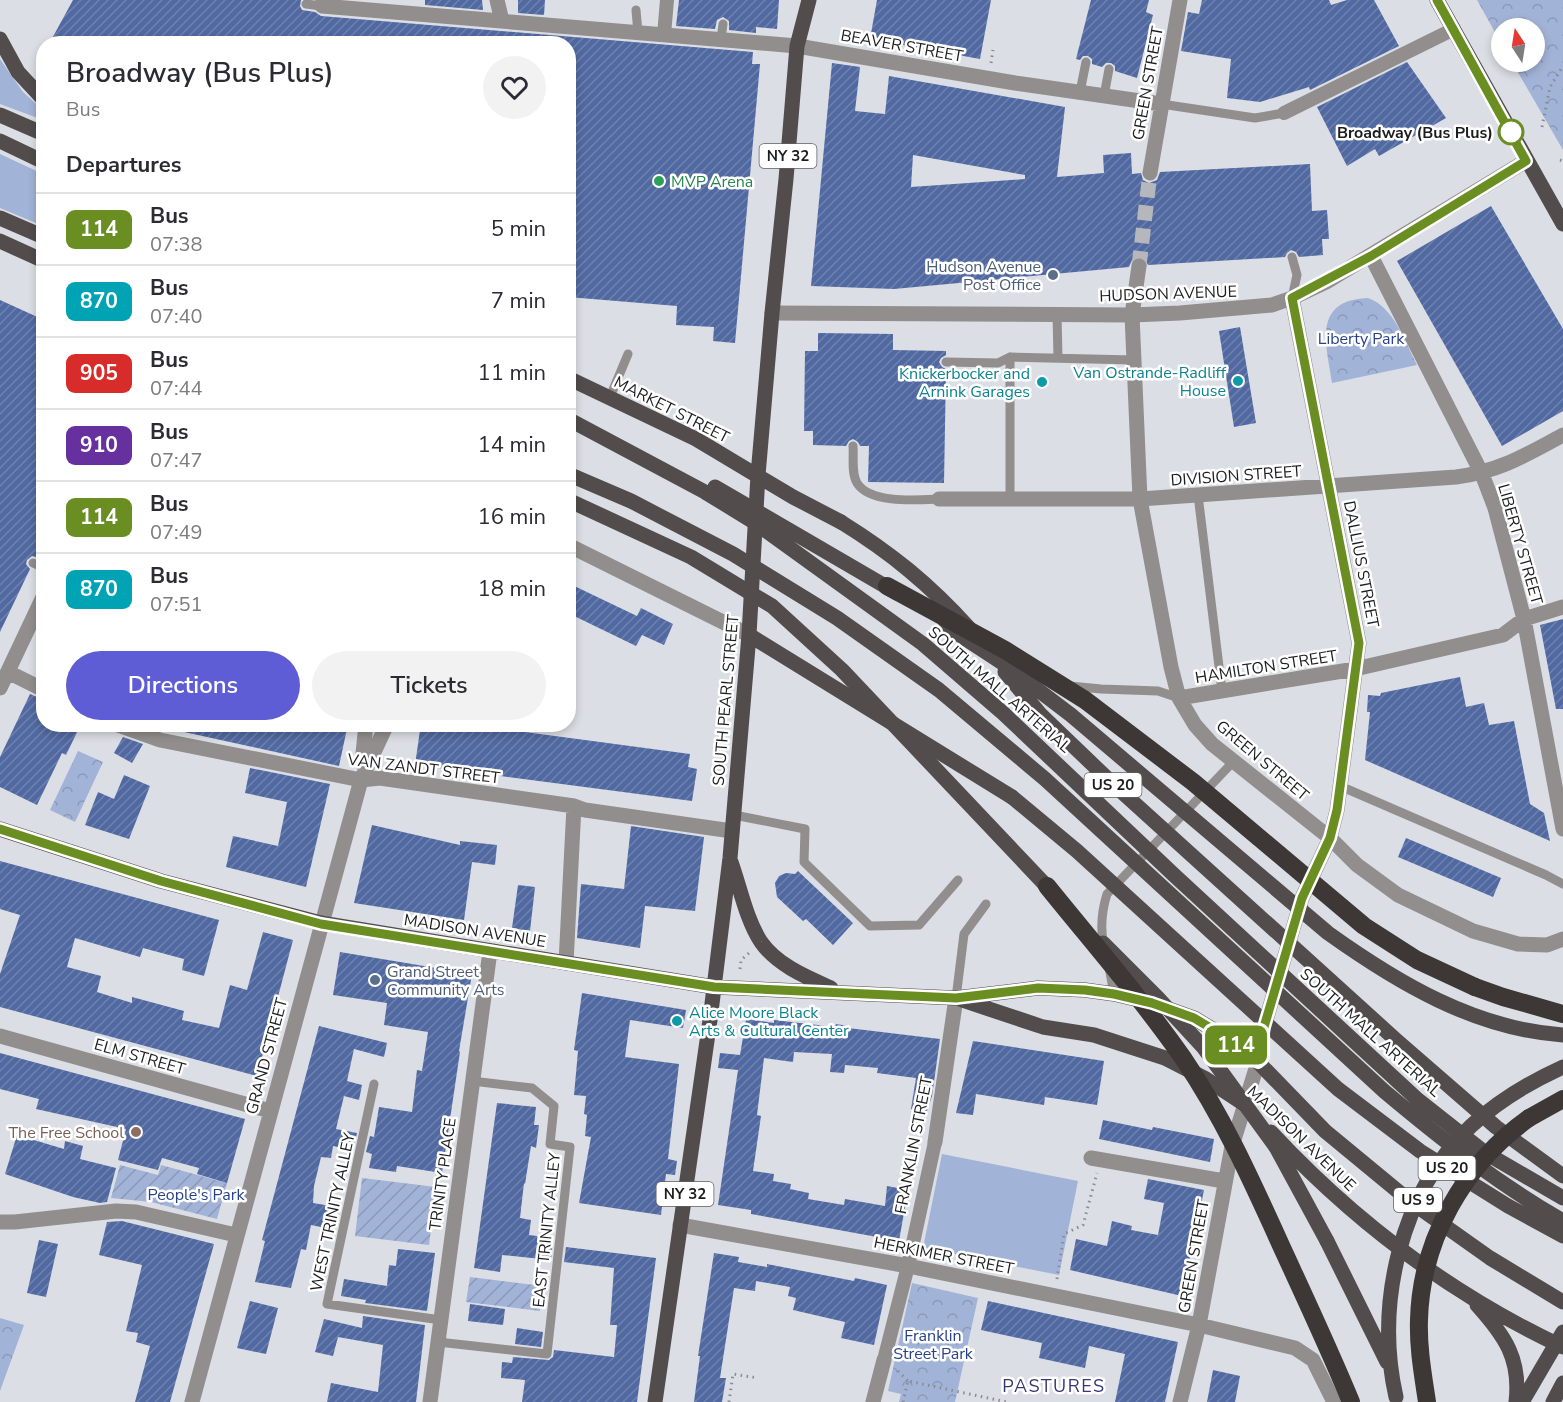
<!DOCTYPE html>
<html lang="en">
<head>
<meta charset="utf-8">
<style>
  body { margin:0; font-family:"Nunito Sans",sans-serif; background:#f2f2f3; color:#2b2b33; height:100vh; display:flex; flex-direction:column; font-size:22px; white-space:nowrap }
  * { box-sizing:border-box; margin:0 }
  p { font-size:20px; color:#7c7c81 }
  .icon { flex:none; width:33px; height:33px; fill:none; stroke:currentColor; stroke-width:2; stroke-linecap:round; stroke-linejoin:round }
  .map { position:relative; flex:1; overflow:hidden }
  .sheet { position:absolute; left:36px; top:36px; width:540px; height:696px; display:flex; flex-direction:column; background:#fff; border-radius:24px; box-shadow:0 3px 9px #0003 }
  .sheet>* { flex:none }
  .badge { padding:0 12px; border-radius:9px; font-size:21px; line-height:39px }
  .needle { width:39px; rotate:348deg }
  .tools { position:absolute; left:1491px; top:18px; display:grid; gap:12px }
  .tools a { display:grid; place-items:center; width:54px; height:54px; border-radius:50%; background:#fff; box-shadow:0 3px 9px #0003; font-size:30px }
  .map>.badge { position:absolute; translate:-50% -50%; box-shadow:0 0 0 3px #fff }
  h2 { padding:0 30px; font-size:22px; line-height:54px }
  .round { display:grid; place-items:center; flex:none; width:63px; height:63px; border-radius:32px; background:#f2f2f3 }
  .head { display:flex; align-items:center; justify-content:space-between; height:102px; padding:0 30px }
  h1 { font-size:28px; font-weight:600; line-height:45px }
  .action { display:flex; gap:12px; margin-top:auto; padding:12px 30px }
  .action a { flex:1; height:69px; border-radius:36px; background:#5f5dd5; color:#fff; font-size:24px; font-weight:600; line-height:69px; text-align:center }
  .action a+a { background:#f2f2f3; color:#2b2b33 }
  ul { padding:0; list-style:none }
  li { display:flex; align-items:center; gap:18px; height:72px; padding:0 30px; border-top:2px solid #e1e1e2 }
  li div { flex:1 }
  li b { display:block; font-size:22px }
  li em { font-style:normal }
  li .badge { min-width:66px; font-weight:700; text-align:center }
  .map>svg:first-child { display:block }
  .grass { fill:#a2b3d8 }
  .park { fill:url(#park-crowns) }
  .garden { fill:url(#garden-furrows) }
  .building { fill:url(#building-hatch); fill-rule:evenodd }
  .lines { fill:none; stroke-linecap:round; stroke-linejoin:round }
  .minor-tunnel { stroke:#b5b7bc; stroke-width:15; stroke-dasharray:15 8; stroke-linecap:butt }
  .path { stroke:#898b90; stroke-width:3; stroke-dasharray:1.5 4.5; stroke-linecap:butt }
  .service { stroke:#918e8d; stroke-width:9 }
  .pedestrian { stroke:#918e8d; stroke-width:14 }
  .minor { stroke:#918e8d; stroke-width:15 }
  .tertiary { stroke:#918e8d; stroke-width:15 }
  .primary { stroke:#524d4c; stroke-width:15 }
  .motorway { stroke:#3d3735; stroke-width:18 }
  .primary-bridge { stroke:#524d4c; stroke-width:15 }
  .motorway-bridge { stroke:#3d3735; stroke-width:18 }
  .line-casing { stroke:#fff; stroke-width:14 }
  .line { stroke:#6b8e23; stroke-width:9 }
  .stop-dot { fill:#fff; stroke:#6b8e23; stroke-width:3 }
  .leisure-dot { fill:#2e9e5b; stroke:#fff; stroke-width:2 }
  .service-dot { fill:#5c6f8a; stroke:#fff; stroke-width:2 }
  .culture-dot { fill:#0f9aa8; stroke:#fff; stroke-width:2 }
  .education-dot { fill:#8d6e63; stroke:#fff; stroke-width:2 }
  .labels { text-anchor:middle; stroke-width:5; stroke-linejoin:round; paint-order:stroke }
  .shield { fill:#fff; stroke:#5f6062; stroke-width:1.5 }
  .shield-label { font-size:15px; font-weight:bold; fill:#1b1c1e }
  .street-label { font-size:16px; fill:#1b1c1e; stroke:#fff }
  .stop-label { font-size:16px; font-weight:bold; fill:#1b1c1e; stroke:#fff; text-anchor:end }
  .leisure-label { font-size:16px; fill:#27864d; stroke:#fff; text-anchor:start }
  .service-label { font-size:16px; fill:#4e5e75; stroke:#fff; text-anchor:end }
  .park-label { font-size:16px; fill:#28418a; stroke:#fff }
  .culture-label { font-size:16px; fill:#0d838f; stroke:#fff; text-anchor:end }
  .education-label { font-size:16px; fill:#785e54; stroke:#fff; text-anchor:end }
  .neighbourhood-label { font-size:18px; letter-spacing:1.5px; fill:#363773; stroke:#fff }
</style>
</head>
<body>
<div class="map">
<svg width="1563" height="1402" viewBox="0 0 1563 1402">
  <defs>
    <pattern id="park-crowns" width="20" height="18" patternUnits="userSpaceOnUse" patternTransform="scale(1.5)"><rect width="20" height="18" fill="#a2b3d8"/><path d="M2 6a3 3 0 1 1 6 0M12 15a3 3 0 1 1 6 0" fill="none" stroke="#8b99b9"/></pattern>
    <pattern id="garden-furrows" width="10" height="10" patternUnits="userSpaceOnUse" patternTransform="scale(1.5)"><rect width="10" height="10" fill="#a2b3d8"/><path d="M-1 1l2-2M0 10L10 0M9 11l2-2" fill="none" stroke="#8b99b9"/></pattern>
    <pattern id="building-hatch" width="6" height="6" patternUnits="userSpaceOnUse" patternTransform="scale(1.5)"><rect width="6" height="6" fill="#5169a2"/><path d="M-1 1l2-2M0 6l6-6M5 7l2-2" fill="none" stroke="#7182aa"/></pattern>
  </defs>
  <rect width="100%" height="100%" fill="#dbdee4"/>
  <path class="grass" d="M0,59L23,92L43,110V120L0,104Z
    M0,154L43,174V226L0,208Z
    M942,1154L1078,1181L1059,1275L923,1248Z"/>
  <path class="park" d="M1477,0H1563V150L1512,62H1534V28H1502L1501,43Z
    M1368,298C1394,307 1405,342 1417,365L1332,383C1326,344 1312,300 1368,298Z
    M78,751L103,762L75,822L50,810Z
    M912,1283L978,1298L955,1402H899L901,1394L888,1391Z
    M0,1318L24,1325L0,1391Z"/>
  <path class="garden" d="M120,1165L158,1175L161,1165L227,1183L217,1219L151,1202L111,1198Z
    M362,1178L436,1187L429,1245L355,1236Z
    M470,1277L543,1286L540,1311L466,1302Z"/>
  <path class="building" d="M73,0H301L300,6L302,10L315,12L321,16L753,52L752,64H760L735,343L713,341L714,327L676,325L677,306L568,297V44H49Z
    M425,0H482L483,10L425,5Z
    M518,0H545L544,15L518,13Z
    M679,0H779L777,29L756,27V33L729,30V21L723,17L717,20L715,29L676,26Z
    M877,0H991L980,59L870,39Z
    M1091,0H1149L1146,12L1153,15L1137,78L1115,71V66L1111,63H1106L1102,67L1092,64V59L1088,56H1083L1080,60L1076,59Z
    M1202,0H1329L1331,5L1347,0H1374L1399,46L1310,90L1309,87L1260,102L1227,98L1231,59L1181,51L1188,12L1199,14Z
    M1407,62L1446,118L1379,156L1375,149L1347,166L1317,107Z
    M832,63L860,67L855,111L885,114L889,76L1065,107L1057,177L1104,173L1103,155L1131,153L1132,174L1141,173L1143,180L1149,183L1157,180L1160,172L1310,164L1312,211L1327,210L1329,239H1322L1323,255L1299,257L1296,252L1291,250L1287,253L1285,257L1148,265L1145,259L1140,256L1132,260L1129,267L894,289L811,286ZM913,155L1025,175V179L911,187Z
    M1491,206L1563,329V411L1502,446L1397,261Z
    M0,300L44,320V541L36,557L32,556L27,560L26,564L30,569L0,632Z
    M1240,327L1256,423L1234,427L1219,331Z
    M818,333L893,334V350L946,351V355L941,358L939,362L942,367L946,369L944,483L868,482L869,446H860L858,442L853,439L849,441L846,446L813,445V431H804L805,351H818Z
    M568,583L637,616L641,608L673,624L664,645L642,635L636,646L568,613Z
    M1563,619V709H1556L1540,625Z
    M1460,677L1466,707L1484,703L1489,725L1514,721L1530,804L1544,813L1550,841L1365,760L1370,712H1367L1368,695L1380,696L1381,693Z
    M30,694L44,700V724H81L66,755L62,753L37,805L0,787V757Z
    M175,724H348L339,766L175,730Z
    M432,724H466L690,754L688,767L697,769L692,801L415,765L420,730L432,731Z
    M123,737L143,744L132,763L114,753Z
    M250,768L330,784L306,887L226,867L233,836L278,846L287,802L245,793Z
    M124,775L150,786L129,839L85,825L98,792L114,799Z
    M372,825L460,845V841L497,845L495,865L472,862L464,920L354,903Z
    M631,826L704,837L695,911L645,906L640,948L577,938L581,884L624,889Z
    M1406,838L1501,878L1493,897L1398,857Z
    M0,861L219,920L204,976L182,970L184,959L143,948L140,957L75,938L67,967L101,976L97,992L132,1003V997L184,1011L182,1020L219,1028L230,985L247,990L263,932L293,940L257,1076L0,1007V974L20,915L0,909Z
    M798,871L853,923L833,945L806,919L803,921L777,897L775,883L779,876L786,873L795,874Z
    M518,885L535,887L530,931L512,928Z
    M340,952L472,974L459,1051L460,1052L442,1173L397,1166L396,1172L369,1168L372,1154L366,1152L370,1136L374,1137L379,1107L412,1112L417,1070L422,1071L428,1032L384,1025L387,1003L333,995Z
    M582,993L686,1010L683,1028L630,1020L625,1057L679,1064L668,1159L677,1161L675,1175L666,1174L661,1215L579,1203L591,1137L585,1136L587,1115L584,1114L586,1096L574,1095L578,1051L574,1050Z
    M746,1019L774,1023V1020L835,1027L836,1024L848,1026V1028L940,1039L932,1096L927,1111L911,1109L916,1078L877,1073L878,1068L845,1065L844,1073L830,1072L832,1054L794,1052L793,1062L764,1058L757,1115L761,1116L753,1171L774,1174L773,1181L791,1184L790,1189L809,1193L808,1199L844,1205L845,1199L885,1206L887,1186L908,1190L899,1241L751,1214V1210L718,1205L738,1070L718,1068L720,1053L740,1055Z
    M319,1026L387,1043L384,1057L354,1049L347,1081L362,1085L359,1100L344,1096L336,1129L357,1133L353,1150L333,1146L331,1158L321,1157L314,1186L313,1203L331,1206L326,1228L311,1225L306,1250L301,1249L291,1288L255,1282L265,1241L262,1240Z
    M973,1041L1104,1061L1097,1105L1045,1097L1044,1105L976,1094L973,1115L956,1113Z
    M0,1053L245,1119L227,1183L197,1174L199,1168L162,1158L158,1170L118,1160L126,1129L36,1109L39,1099L0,1089Z
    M497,1103L536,1107L534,1125H539L536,1148L531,1146L525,1184L524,1183L520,1218L531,1220L529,1235L553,1238L551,1260L502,1255L500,1272L474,1268Z
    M1103,1120L1152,1130L1153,1127L1214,1139L1210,1162L1099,1139Z
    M17,1135L64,1149L65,1141L83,1146L80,1159L116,1168L107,1202L100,1203L73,1197L5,1174Z
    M1148,1179L1204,1190L1182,1296L1070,1270L1076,1239L1107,1246L1112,1221L1132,1226L1131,1230L1158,1235L1164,1203L1144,1199Z
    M122,1221L214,1244L170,1402H135L150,1346L136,1342L138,1333L126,1331L142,1265L99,1255L107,1222Z
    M39,1240L58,1244L46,1297L27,1293Z
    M566,1247L656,1258L637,1402H522L525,1380L501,1378L502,1362L512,1363L513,1357L549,1360L553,1357L554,1350L614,1357L617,1325H610L614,1268L564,1262Z
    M398,1249L435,1253L427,1311L365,1303L366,1300L341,1296L344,1279L387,1286L389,1265L396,1266Z
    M714,1253L739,1257L738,1262L767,1267V1264L854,1281L855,1278L887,1285L874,1345L841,1338L845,1322L793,1310L796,1298L788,1296L790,1287L756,1281L755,1291L734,1288L720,1378H726L722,1402H694L700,1356H698Z
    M250,1301L278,1308L266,1354L237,1348Z
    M988,1301L1178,1342L1165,1402H1115L1125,1354L1089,1346L1085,1368L1039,1358L1042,1343L981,1330Z
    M470,1304L505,1309L503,1325L468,1321Z
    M363,1316L425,1325L416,1402H327L331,1383L378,1392L383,1345L338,1337L333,1356L315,1352L324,1319L362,1328Z
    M517,1328L543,1332L541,1347L515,1344Z
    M1213,1370L1240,1376L1235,1402H1207Z"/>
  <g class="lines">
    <path class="minor-tunnel" d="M1139,266L1150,173"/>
    <path class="path" d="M991,63L993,50
      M1542,127L1550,87L1563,66
      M1560,160L1563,161
      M740,969L741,960L749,953
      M1057,1279L1064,1234L1083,1225L1097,1173
      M898,1371L908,1381
      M729,1402L733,1374L758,1378
      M903,1402L908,1381L1007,1402"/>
    <path class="service" d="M306,4L322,6
      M636,10L638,33
      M721,39L723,24
      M1080,92L1086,62
      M1104,96L1109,69
      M1161,104L1255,118L1284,113
      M1292,298L1297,275L1292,257
      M1057,314L1058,358
      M946,362L998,363L1010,357
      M610,397L628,354
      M853,446C854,457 851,473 857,483C870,504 917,500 939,499
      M1198,495L1222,691
      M1010,499V357L1134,360
      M33,563L44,568
      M1070,686L1101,689L1158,691L1179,698
      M1340,786L1546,875L1563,884
      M734,815L805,829L804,862L870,926L919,925L958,880
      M1104,948C1100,929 1101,913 1107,894L1234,761
      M1109,967L1114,994
      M956,998L964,934L986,904
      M374,1084L327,1304L441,1320
      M438,1342L547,1354L570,1147L550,1144L554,1106L532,1088L472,1081"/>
    <path class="pedestrian" d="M664,35L667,0
      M1284,113L1454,29
      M884,1360L908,1266L935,1142"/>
    <path class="minor" d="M323,0L322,6L797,46L1015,83L1161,104
      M497,0L502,21
      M1150,173L1180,0
      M1371,256L1482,474L1495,508L1524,619L1563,829
      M1139,266L1132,315L1140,499L1171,667L1179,698L1195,725L1212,744L1330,838L1357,865L1398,895L1473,931L1518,944L1547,945L1563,939
      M939,499H1140L1456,477C1498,472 1526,455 1563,435
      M568,545L749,635
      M8,672L44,690
      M0,688L44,595
      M1179,698L1355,669L1503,635L1524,619L1563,607
      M115,724L160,740L361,780L380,778L574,806L585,810L732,831
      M362,763L366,724
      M566,963L574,806
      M0,1036L270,1111
      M935,1142L956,998
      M1091,1158L1224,1181
      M0,1222H15L116,1211L136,1212L236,1235
      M680,1225L908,1266L1199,1325L1295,1348L1313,1360L1334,1402
      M192,1402L361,780L387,724
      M430,1402L490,951
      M873,1402L884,1360
      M1180,1402L1199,1325L1232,1146L1258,1062L1264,1027L1302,898L1330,838L1337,810L1359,643L1292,298"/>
    <path class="tertiary" d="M772,313L1132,315L1180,313L1272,305L1292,298L1326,282L1526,161"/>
    <path class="primary" d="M1437,0L1563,224
      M0,39L18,72L44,100
      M0,115L44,134
      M0,141L44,162
      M0,218L44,237
      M0,241L44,261
      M568,378L696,439L793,497L841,522
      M749,635L1012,797
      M0,829L161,881L321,923L714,987L956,998L1038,988L1085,990L1114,994L1152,1003L1194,1018L1227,1038L1258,1062L1325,1131L1411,1202L1490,1258L1563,1302
      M731,862C740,887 746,919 761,942C777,965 806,977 831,988
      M962,1000L1043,1027L1094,1035L1165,1058L1206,1079L1244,1104
      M1271,1132C1354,1221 1452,1295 1563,1347
      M1276,1147L1327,1241
      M1477,1305C1505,1336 1521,1359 1516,1402
      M655,1402L710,1020L730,858L749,635L758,475L772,313L786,179L797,46L809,0
      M1522,1402L1563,1332
      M1553,1402L1563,1383"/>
    <path class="motorway" d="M1475,987L1503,997L1563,1014
      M1529,1118L1563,1099"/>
    <path class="primary-bridge" d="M568,419L705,492L754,522L923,644L1003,713L1174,875L1418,1100L1484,1152L1563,1198
      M568,474L631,501L733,554L837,618L939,690L1045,779L1384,1091C1440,1138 1498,1184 1563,1221
      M715,487L897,593
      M568,500L691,557L772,606L842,670L1054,894
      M841,522C891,553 929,584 969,628
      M946,626L1004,664L1071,715L1328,933C1398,983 1475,1029 1563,1035
      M1005,672L1041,715L1112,783L1396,1040L1496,1127L1563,1176
      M1012,797L1077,851L1338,1089L1420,1151L1508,1206L1563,1236
      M1103,943L1158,998L1204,1048L1276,1147
      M1327,1241L1387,1362
      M1396,1397C1375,1304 1400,1193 1471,1126C1498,1101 1530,1082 1563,1067"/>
    <path class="motorway-bridge" d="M887,586L1005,650L1085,700L1193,782L1364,926L1417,960L1475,987
      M1047,886C1093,943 1141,998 1183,1058C1224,1118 1254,1186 1284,1252C1307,1302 1330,1351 1351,1402
      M1427,1402C1423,1375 1418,1348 1419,1320C1421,1240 1464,1164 1529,1118"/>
  </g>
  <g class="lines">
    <g class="line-casing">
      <path id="line" d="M0,829L161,881L321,924L714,987L956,998L1038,988L1085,990L1114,994L1152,1003L1194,1018L1227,1038L1258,1062L1264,1027L1302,898L1330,838L1337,810L1359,643L1292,298L1371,256L1526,161L1437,0"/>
    </g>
    <use href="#line" class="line"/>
  </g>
  <circle class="stop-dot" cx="1511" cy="132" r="12"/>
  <circle class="leisure-dot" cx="659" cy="181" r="6"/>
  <g class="service-dot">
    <circle cx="1053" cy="275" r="6"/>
    <circle cx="375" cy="980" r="6"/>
  </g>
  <g class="culture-dot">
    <circle cx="1238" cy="381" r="6"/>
    <circle cx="1042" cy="382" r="6"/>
    <circle cx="677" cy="1021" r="6"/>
  </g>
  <circle class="education-dot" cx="136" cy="1132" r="6"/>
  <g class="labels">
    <g class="shield">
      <rect x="759.5" y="144" width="57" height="24" rx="4.5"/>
      <rect x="1084.5" y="773" width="57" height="24" rx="4.5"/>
      <rect x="1418.5" y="1156" width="57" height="24" rx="4.5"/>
      <rect x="656.5" y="1182" width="57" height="24" rx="4.5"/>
      <rect x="1394" y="1188" width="48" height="24" rx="4.5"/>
    </g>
    <g class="shield-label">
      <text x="788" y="161">NY 32</text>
      <text x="1113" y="790">US 20</text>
      <text x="1447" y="1173">US 20</text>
      <text x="685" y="1199">NY 32</text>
      <text x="1418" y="1205">US 9</text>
    </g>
    <g class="street-label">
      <text transform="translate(902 45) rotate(10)" y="6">BEAVER STREET</text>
      <text transform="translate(1147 83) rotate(-80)" y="6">GREEN STREET</text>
      <text transform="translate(1168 293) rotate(-2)" y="6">HUDSON AVENUE</text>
      <text transform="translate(672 409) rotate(27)" y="6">MARKET STREET</text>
      <text transform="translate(1236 475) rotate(-4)" y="6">DIVISION STREET</text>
      <text transform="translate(1521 544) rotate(74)" y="6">LIBERTY STREET</text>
      <text transform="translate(1362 564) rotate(79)" y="6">DALLIUS STREET</text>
      <text transform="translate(1266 666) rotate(-9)" y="6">HAMILTON STREET</text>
      <text transform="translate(1000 689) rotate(41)" y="6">SOUTH MALL ARTERIAL</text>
      <text transform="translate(725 700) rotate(-85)" y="6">SOUTH PEARL STREET</text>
      <text transform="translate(1263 760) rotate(40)" y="6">GREEN STREET</text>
      <text transform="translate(424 768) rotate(7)" y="6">VAN ZANDT STREET</text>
      <text transform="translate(475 930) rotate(9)" y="6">MADISON AVENUE</text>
      <text transform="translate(1371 1032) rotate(42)" y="6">SOUTH MALL ARTERIAL</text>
      <text transform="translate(140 1056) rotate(16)" y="6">ELM STREET</text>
      <text transform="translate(266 1056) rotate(-75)" y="6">GRAND STREET</text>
      <text transform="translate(1302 1138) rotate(44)" y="6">MADISON AVENUE</text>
      <text transform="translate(913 1145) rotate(-79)" y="6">FRANKLIN STREET</text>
      <text transform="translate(442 1174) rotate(-82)" y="6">TRINITY PLACE</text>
      <text transform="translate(332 1212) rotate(-78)" y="6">WEST TRINITY ALLEY</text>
      <text transform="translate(546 1230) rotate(-84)" y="6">EAST TRINITY ALLEY</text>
      <text transform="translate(944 1255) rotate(11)" y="6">HERKIMER STREET</text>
      <text transform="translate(1193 1256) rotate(-80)" y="6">GREEN STREET</text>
    </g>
    <g class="stop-label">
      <text x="1493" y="138">Broadway (Bus Plus)</text>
    </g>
    <g class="leisure-label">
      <text x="671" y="187">MVP Arena</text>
    </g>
    <g class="service-label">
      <text x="1041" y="272">Hudson Avenue<tspan x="1041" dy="18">Post Office</tspan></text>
      <text x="387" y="977" text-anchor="start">Grand Street<tspan x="387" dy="18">Community Arts</tspan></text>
    </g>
    <g class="park-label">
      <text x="1361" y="344">Liberty Park</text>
      <text x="196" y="1200">People's Park</text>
      <text x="933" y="1341">Franklin<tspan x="933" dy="18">Street Park</tspan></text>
    </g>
    <g class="culture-label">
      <text x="1226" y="378">Van Ostrande-Radliff<tspan x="1226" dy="18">House</tspan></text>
      <text x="1030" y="379">Knickerbocker and<tspan x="1030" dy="18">Arnink Garages</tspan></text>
      <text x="689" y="1018" text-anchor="start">Alice Moore Black<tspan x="689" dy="18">Arts &amp; Cultural Center</tspan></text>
    </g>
    <g class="education-label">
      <text x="124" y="1138">The Free School</text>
    </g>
    <g class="neighbourhood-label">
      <text x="1054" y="1392">PASTURES</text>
    </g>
  </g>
</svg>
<div class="tools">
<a><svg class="needle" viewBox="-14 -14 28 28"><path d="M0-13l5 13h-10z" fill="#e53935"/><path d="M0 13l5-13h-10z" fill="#7c7c81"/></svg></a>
</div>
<b class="badge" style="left:1236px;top:1045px;background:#6b8e23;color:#fff">114</b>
<section class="sheet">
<div class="head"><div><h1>Broadway (Bus Plus)</h1><p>Bus</p></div><a class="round"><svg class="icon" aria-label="heart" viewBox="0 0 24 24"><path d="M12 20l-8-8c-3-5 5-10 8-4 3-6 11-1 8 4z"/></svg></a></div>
<h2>Departures</h2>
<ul>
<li><span class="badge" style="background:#6b8e23;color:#fff">114</span><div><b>Bus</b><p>07:38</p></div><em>5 min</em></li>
<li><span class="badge" style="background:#00a3b4;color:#fff">870</span><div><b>Bus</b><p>07:40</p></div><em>7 min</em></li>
<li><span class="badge" style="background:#d72c2a;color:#fff">905</span><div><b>Bus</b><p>07:44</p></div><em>11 min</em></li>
<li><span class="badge" style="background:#67309f;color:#fff">910</span><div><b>Bus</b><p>07:47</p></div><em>14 min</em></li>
<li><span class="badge" style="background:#6b8e23;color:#fff">114</span><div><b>Bus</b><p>07:49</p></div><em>16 min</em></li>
<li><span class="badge" style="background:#00a3b4;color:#fff">870</span><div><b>Bus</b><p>07:51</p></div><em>18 min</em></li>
</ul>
<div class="action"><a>Directions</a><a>Tickets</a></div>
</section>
</div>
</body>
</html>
